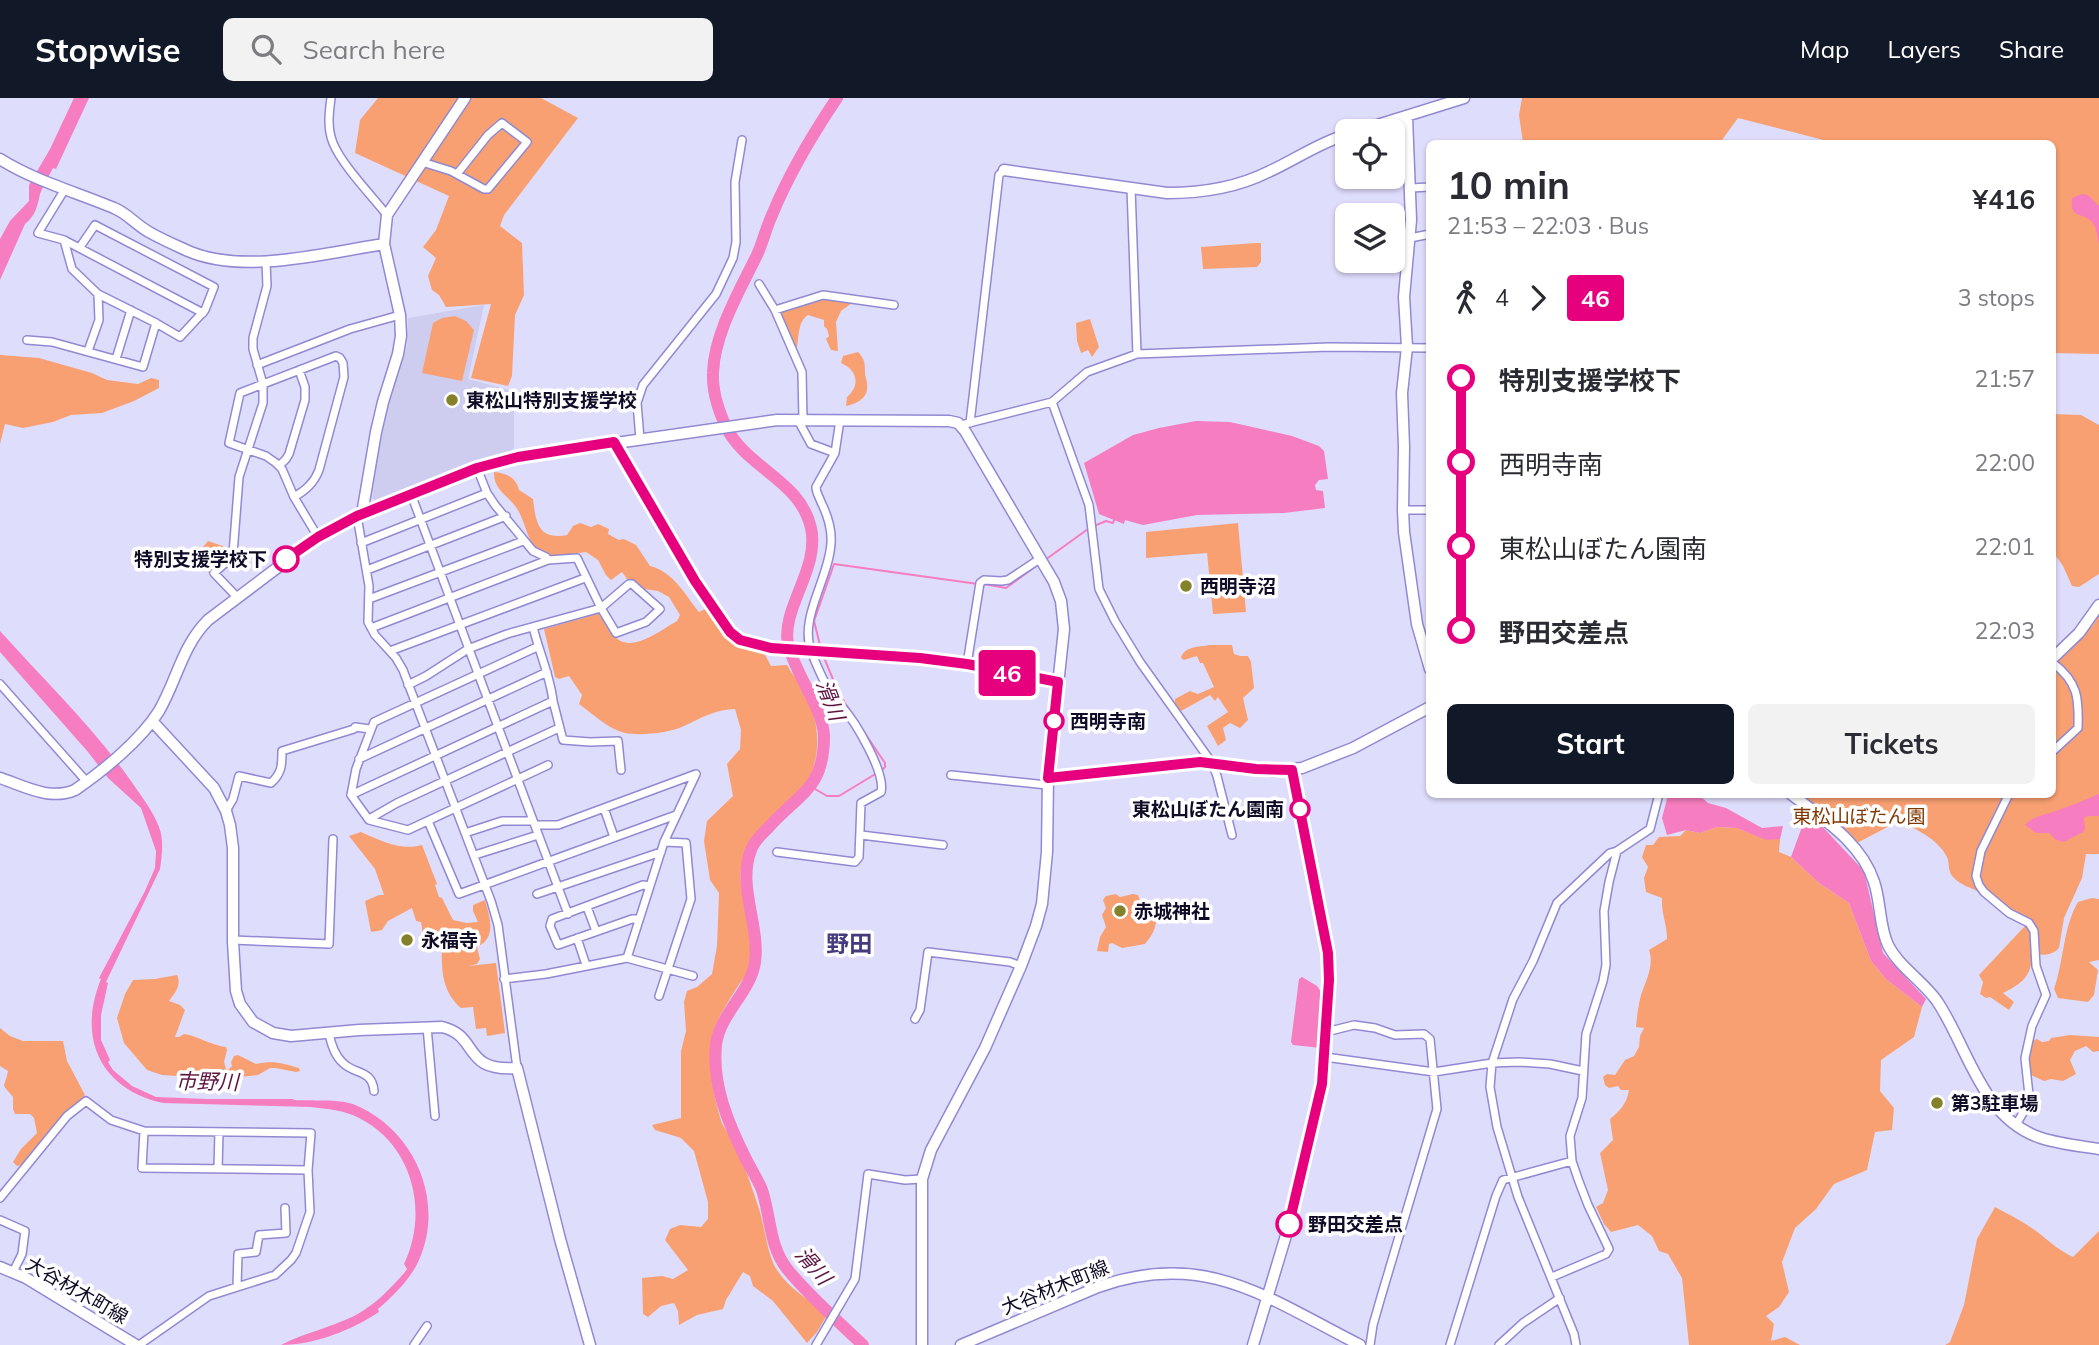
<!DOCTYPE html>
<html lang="en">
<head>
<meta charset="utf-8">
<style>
  body { margin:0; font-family:Mulish,"Noto Sans JP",sans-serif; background:#f2f2f3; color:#2b2b33; height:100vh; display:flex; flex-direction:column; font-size:26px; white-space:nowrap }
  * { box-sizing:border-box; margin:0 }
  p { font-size:23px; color:#7c7c81 }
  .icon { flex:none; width:38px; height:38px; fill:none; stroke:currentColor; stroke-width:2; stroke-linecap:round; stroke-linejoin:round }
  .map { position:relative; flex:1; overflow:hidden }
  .panel { position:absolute; left:1426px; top:42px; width:630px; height:658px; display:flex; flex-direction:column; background:#fff; border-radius:10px; box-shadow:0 2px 5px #0004 }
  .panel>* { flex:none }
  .badge { padding:0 14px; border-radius:5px; font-size:24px; line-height:46px }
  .controls { position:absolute; left:1335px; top:21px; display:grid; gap:14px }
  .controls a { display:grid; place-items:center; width:70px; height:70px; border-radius:10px; background:#fff; box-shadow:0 2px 5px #0004; font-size:35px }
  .map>.badge { position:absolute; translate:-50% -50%; box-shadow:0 0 0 4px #fff }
  .legs { display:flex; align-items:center; gap:10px; height:77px; padding:0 21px; font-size:23px }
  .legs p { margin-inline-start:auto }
  .head { display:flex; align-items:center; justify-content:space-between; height:119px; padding:0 21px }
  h1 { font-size:38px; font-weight:700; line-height:52px }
  .cta { display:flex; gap:14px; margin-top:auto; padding:14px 21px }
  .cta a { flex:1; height:80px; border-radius:10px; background:#111827; color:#fff; font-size:28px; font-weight:700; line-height:80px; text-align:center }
  .cta a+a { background:#f2f2f3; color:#2b2b33 }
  ul { padding:0 21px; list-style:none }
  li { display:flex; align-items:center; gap:24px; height:84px; font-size:26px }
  li i { display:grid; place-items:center; width:10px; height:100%; margin:0 9px; background:currentColor }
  li i::after { content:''; width:18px; height:18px; margin:-9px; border:5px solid; border-radius:50%; background:#fff }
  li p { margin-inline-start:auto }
  li:first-child i { background:linear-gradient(#0000 50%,currentColor 0) }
  li:last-child i { background:linear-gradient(currentColor 50%,#0000 0) }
  header { display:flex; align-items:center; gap:42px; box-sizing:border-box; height:98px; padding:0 35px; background:#111827; color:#fff }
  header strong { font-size:33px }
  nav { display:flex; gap:38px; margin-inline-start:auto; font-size:24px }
  .search { width:490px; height:63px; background:#f2f2f3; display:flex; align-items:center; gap:18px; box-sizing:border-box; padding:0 24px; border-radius:10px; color:#7c7c81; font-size:26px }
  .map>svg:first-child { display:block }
  .built { fill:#cfcdef }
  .green { fill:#f8a072 }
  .water { fill:#f67dbf }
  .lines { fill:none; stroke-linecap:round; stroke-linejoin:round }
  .stream { stroke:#f67dbf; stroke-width:2 }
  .river { stroke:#f67dbf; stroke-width:12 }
  .street-casing { stroke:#9189d2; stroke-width:10 }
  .secondary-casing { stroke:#9189d2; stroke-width:13 }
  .street { stroke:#fff; stroke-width:7 }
  .secondary { stroke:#fff; stroke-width:10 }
  .line-1-casing { stroke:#fff; stroke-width:16 }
  .line-1 { stroke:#e6007e; stroke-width:10 }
  .poi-dot { fill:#83812a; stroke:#fff; stroke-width:2.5 }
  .stop-1-dot { fill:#fff; stroke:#e6007e; stroke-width:3.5 }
  .labels { text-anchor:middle; stroke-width:7; stroke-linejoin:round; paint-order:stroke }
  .poi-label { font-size:19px; font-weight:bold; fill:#100b26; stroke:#fff; text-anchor:start }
  .stop-label { font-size:19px; font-weight:bold; fill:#100b26; stroke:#fff; text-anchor:end }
  .park-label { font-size:19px; fill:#813701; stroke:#fff }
  .street-label { font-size:19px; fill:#100b26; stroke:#fff }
  .water-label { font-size:21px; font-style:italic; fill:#5e1441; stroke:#fff }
  .quarter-label { font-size:23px; font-weight:bold; fill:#453a7c; stroke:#fff }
</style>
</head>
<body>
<header>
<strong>Stopwise</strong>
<div class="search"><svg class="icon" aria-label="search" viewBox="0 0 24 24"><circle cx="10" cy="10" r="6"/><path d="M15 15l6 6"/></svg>Search here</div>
<nav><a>Map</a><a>Layers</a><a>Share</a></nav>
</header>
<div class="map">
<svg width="2099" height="1247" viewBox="0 0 2099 1247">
  <rect width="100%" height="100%" fill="#dfddfc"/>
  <path class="built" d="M484,207L468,281L514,293V350L508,355L471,366L376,403L372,400L377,363L388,309L407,248L408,220Z"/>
  <path class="green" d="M378,0H541L578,20L504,117L500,128L522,145L524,197L515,217L512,278L508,288L471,280L491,206L446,209L439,197L432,192L428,178L436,160L423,149L436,132L449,98L355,55L360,22Z
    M1522,0H2099V256L2053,255V46L1835,45L1738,20L1722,42L1724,45H1523L1519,17Z
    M1256,145H1261V164L1257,169L1203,171L1201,149Z
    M822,200L848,203L852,205L841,213L836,224L838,253L831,252L826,241L829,238L827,231L824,228V222L808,217C798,223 799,238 797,249H794L789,232L781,217L785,211Z
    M455,218L466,223L474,232L462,283L422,275L433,225L442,220Z
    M1090,221L1099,249L1092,259L1088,252L1081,255L1077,243L1076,225Z
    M858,254C865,261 865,266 865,275C865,279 867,281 867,286C869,299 858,306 846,308L847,299C861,287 857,272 841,265L843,258Z
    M0,257L39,260L92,275L107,282L138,286L151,280L159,282V290L134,303L102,315L71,317L53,324L23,330L5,326L0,346Z
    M2053,316L2081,317L2099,327V476L2079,489L2072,488L2063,468L2053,454Z
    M494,374C506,375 516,379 519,392L533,401C536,425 538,442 567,437L573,428L580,425L591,429L598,426L609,431L608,436L619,442L624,441L636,447L650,468C674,474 685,497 699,514L707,510C717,522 730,546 745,551C750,552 756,551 762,551L771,568L787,567C791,575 797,581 802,589C824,627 824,675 790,705C772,721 751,736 743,761C732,795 761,837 750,871C748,877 741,883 738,888C731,899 716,922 713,935C708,962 712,992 720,1019C722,1029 730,1037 735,1046C744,1067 752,1089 759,1111C765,1129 767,1157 777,1172C789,1191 810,1202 827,1217L817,1234L807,1245L773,1203L753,1188L750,1178L743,1174L726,1202L723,1211L697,1217L679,1227L678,1213L674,1205L661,1208L648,1219L643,1216L642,1180L662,1178L673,1181L688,1172L665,1142L670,1131L680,1127L701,1129L708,1121V1104L694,1053L681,1040L655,1032L652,1027L681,1020V953L686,933L684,904L687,893L697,889L712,876L717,848L719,795L710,782L704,743L707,723L733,698L727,666L740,651L741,632L735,611C717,611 701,620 684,628C670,635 641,638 625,635C608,631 593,616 579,606L582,597L569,578L559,581L555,579L544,531L600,515C607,521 607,528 612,535C628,559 659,533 677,523L680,517L669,499L658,493L644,491L633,483L627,481L622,474L611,482L606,477L598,462L586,454L548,459C525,444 530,436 519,414C511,398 493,394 494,374Z
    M1238,425L1246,514L1213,516L1207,455L1146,460V434Z
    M208,443L229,450L228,457L209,475L194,460Z
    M2099,518V756H2086L2082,780L2064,820L2059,850C2054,856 2045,858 2038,856L2037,834L2034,827C2028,862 2042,877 2003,895L2014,904L2009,912L1990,899L1986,900L1980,896L1983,884L1979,877L2025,828C2011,817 1996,805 1981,795C1972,790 1960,787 1953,779C1947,772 1950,765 1947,759C1938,741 1916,731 1899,723L1855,746L1798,697L2053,696V656L2080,632V619L2074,629L2053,653V569L2059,565L2057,563L2093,527Z
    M1210,547H1232L1234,556L1240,558H1248L1251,564L1254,590L1243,600L1248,622L1240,630L1230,625L1223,630L1226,642L1218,648L1207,628L1228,614L1218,599L1215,603L1210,597L1181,613L1175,607V601L1190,593L1198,596L1214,589L1203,565H1200L1197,558L1184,562L1181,560C1184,548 1199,549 1210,547Z
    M1717,729L1737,730L1763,740L1780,741L1779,754L1791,759L1819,785L1849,805L1871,863L1886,881L1922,909L1914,939L1881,962L1880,993L1894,1010L1892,1032L1875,1034L1867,1072L1834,1086L1816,1111L1795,1130L1782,1164L1789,1194L1779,1209L1766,1218L1774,1226L1771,1243L1785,1239L1800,1247H1689L1682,1180L1668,1156L1659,1153L1652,1138L1638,1127L1611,1134L1604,1126L1596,1109L1603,1105L1608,1092L1600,1055L1613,1042L1610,1021C1620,1013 1627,1005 1629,992H1621L1618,988L1609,990L1605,987L1603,979L1607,976L1615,977L1625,962L1634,958L1639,949L1640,938L1644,930L1636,929C1637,919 1638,910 1640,901C1644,885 1655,869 1649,852L1667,841C1667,826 1661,815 1662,800L1646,794L1644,780L1648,769L1642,759L1646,747H1653L1659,739L1680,738L1686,732L1700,735Z
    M361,734C381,743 401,753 422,747L437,786L435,787L439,799L442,800L453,822L467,825L478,824L473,813V807L485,802C490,820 497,840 477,849L480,861L477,866L468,868L496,865L505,935L487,938L486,930L476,931L473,909L461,910C442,894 441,871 442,847L428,848L424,842L421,824L416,823L412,810L388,823L382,832L371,834L365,803L379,797H384L375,771L349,738Z
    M1116,796L1120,799L1133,796L1138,797L1140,802L1153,807C1159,823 1156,833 1145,846L1122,850L1112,845L1109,846L1108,854L1097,853L1100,839L1106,829L1102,817L1106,810L1103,802L1106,798Z
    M2092,800L2099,801V862L2089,864L2098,872L2094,897L2088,904L2058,900L2054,891C2064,863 2063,829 2078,804Z
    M177,877C182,887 175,895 169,903L180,907L185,912L175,939H179L184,936C198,938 213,948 226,949L227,952L224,964L226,971H229L232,968L231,964L234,958L238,957L256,966C272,962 283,965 299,970L300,973L296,974L275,970H270L258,977L221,981L162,977L147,972L124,945L117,920L125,896L133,882L155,881Z
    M0,930L10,938L23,943H63L67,963L85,997L26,1066L17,1068L13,1064L21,1051L37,1035L34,1020L30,1016H15L13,1011V999C0,983 4,993 8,973L0,968Z
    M2070,937L2099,939V953L2093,954L2086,948L2075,953L2070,962L2076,976L2063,983L2051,981L2044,983L2031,977L2029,955L2032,943L2037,941L2042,944L2049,943L2051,940Z
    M1995,1109C2010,1117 2026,1125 2040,1136C2052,1146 2059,1152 2073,1159L2099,1133V1247H1945L1950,1244L1964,1207L1977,1141Z"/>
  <path class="water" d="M74,0H89L56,71L53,70C49,78 43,88 40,96C37,109 36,117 25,126L0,182V141L10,123L29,103V87L50,51Z
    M2082,96L2088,97L2099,108V146C2097,139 2097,129 2092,124C2083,114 2069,121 2072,100Z
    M1196,323L1230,324L1292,338L1319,348L1324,353L1328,381L1319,382L1315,387L1316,392L1323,393L1325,410L1284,415L1197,417L1143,427L1125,422L1124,426L1099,416L1084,365L1133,337L1159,330Z
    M0,533C44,582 93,629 131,683C141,698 152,711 159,729C164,742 162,757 160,771L106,884L108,885L101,917V942L110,962L108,964L113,972L132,988L156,999L206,1001H293L294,1002C310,1003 338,1001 353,1006C413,1030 446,1101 419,1162C410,1182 394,1197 378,1211L379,1214C352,1232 314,1247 281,1247C304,1235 329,1230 352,1219C374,1208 389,1192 405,1174L407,1171L404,1166C429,1114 413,1047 359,1020C344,1012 327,1011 311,1009L163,1005C100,991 77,940 101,881L99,880L145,793L155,770L156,753L141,710L108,680L88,654L0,554Z
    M2099,696V718H2088L2084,720L2085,731L2083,734L2064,744L2056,742L2049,735H2036L2025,727C2033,718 2045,717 2056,713C2070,708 2085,702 2099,696Z
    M1668,697H1699L1708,705L1726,710L1762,730L1783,728L1780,741L1766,742L1737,730L1717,729L1700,735L1686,732L1667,737L1662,720Z
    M1807,721L1818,724L1864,773L1883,855L1926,901L1922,909L1886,881L1871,863L1849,805L1819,785L1791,759L1803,726Z
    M1302,879L1317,888L1324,898L1321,950L1293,947L1291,944L1299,881Z"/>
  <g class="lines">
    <path class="stream" d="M1094,428L1106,423L1113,425L1114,422
      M1045,462L1088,431
      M984,486L1006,490L1040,465
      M821,551L814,523L834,466L978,486
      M823,557L839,596L851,614
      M862,631L885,665V669L882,672
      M810,688L827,698H839L877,675"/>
    <path class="river" d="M837,0C812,37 789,76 772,117C766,130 763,144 757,157C740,192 714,236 713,275C712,294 720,319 730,336C753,372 801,385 811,430C820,471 781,510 788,546C795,576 823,610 824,638C824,692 799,695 768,730C762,736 754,743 751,752C737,788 760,827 755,864C751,894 720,915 716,947C712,987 728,1025 746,1061C751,1071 758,1082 762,1092C771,1119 769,1149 788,1172C810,1199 838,1223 863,1247"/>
    <g class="street-casing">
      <path id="street" d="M331,0C329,15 327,30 333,45C342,67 371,97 387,117
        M422,64L451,73L484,91H488L527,44L502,25L488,37L457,76
        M1131,90L1137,256
        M1410,90L1430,89
        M1410,140L1430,136
        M64,142L38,135L65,91
        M759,186L775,212L802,274L803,322
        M98,196L156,225
        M775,212L823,197L894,207
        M27,242L52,244L143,269L156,225L180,239L205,212L214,189L95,127L80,149
        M88,253L99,222L98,196L72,171L64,142L203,215
        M116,261L131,212
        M257,267L350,231L400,217
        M1052,304L1089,407L1099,491L1115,523L1140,564L1212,665L1217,678L1232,737
        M798,322L811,346L835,355
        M970,325L999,77L1004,72
        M961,327L1052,304L1087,274L1137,256L1329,249L1430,250
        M640,341L637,305L643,287L716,196L733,160L736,144L735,84L742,42
        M614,344L695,483L730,534L740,542L771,550L920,560L1058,584
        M279,368L286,361L289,356L305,302V289L299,272
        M477,370L487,395L495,407L533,453L546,459L548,462
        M411,396L568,816
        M294,399C306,392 314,385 319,372L344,279L343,265L340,260L336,258L240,295L229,345L266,358L276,365L282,371L294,399L318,439
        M1403,412H1430
        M357,418L369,488L368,524L375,537L396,560L403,572L491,803L498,827L517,970
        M361,445L487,395
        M367,472L506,418
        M629,486H632L660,511L646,524L616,535L601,510Z
        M237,499L214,475L231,460L233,456L239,379L263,305V286L253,251V240L267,188L266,164
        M369,501L523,443
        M371,530L548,462L577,460L601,510L507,536L468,551L426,578L408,587
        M537,549L374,624L356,671L351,697L369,722L408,732L548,667
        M390,553L585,480
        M2053,565C2078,584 2079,600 2078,630L2053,653
        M967,566L980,485L984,482L1001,483L1008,482L1041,460
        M0,586L87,684
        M553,603L563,642L590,644L618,643L621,672
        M359,661L547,574
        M951,677L1047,687
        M2009,696L1981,753L1976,778L1979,787L1984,794L2009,815L2029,825L2034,833L2036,868L2046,897L2032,928L2025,960L2029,997L2028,1006L2016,1027
        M351,697L553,603C550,577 539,554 533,529
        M604,710L614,739
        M226,713L233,701L239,678L271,685C282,675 282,667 282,653L354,631L355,629L370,631
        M369,721L397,705L559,630
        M428,723L459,796L676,717
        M465,735L502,723H533
        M861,737L943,747
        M777,754L855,764L859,759L861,705L881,694C886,675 855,623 842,609C840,606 836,604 834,602C828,593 815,564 811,553C799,519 829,481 831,445C832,431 827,416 821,404C819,398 816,395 816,389L835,355L840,322
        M475,757L538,737
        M537,796L661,754
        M587,809L596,833
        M638,821H632L558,847L550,828L552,821L643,787L649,788
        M577,840L586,867
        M233,842L329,846L333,741
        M627,860L693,878
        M504,881L546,876L627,860L664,744L696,676L558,727H535
        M659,898L691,801L686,745L664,744
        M915,921L920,912L928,854L1010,864L1021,868
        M427,929L435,1018
        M1326,934L1354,927L1375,930L1395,937L1424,936L1430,941L1437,1011L1381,1199L1373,1227L1370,1247
        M329,935C331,946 334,957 343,965C355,977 372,971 374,993
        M1325,959L1434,974L1492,965L1519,964L1550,966L1583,973
        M144,1033L142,1070L308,1072
        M218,1071L219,1034
        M0,1100L67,1018L86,1003L111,1022L144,1033L311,1035L308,1072L310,1114L296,1155L291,1162L275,1177L209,1198L139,1247
        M0,1122L25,1133L22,1156L13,1174
        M1552,1179L1606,1156L1609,1151L1588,1107L1578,1081L1572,1063L1570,1038L1582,1000L1586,936L1603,883L1606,867L1604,813L1609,784L1617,753
        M237,1189L238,1156L256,1154L259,1137L286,1135L285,1110
        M414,1247L427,1228
        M816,1247L855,1181L868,1076L905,1082L922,1081
        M1450,1247L1496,1098L1503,1082L1572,1063
        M1499,1247L1523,1225L1560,1200
        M1576,1247L1574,1236L1518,1099L1497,1029L1490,989L1492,965L1513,901L1533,863L1557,805L1610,755L1617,753L1650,731L1659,696"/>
    </g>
    <g class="secondary-casing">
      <path id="secondary" d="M1407,19L1411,122L1404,199L1407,249L1402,295L1404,349L1403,412L1404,434L1417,526L1430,571
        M1358,33L1464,0
        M0,61C35,83 76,94 114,110C127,115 136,127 149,134C161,141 175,147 188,153C244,177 325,155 384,146
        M1004,72L1167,95C1201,95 1236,90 1268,74C1295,62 1318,45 1348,36
        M362,416L376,334L383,304L398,256L401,238L400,217L384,146L387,117L465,0
        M2053,560L2079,535L2099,507
        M152,623L214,690L226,713L230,727L233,750V844L236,893L240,906L253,924L273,935L291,938L359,932L442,929C480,938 461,974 517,970L560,1141L590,1247
        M0,680C24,688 50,703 75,692C103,673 141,642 159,613C177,582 182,548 208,522L318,439L362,416L477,370L518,359L777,322L949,323L958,325L965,333L1054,484L1061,503L1064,531L1048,680L1047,754L1042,806L1036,828L1021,868L985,950L931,1052L922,1081V1247
        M1048,680L1200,664L1273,673L1302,670L1353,650L1430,609
        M1791,696C1822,720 1862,745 1874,784C1881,804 1879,828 1888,847C1899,869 1923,883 1937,903C1969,951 1981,1020 2041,1040C2060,1046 2080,1048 2099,1051
        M0,1169L26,1180L136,1247
        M961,1247L1098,1189C1206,1151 1267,1200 1360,1247
        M1253,1247L1287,1134L1322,986L1329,882L1328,855L1292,672"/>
    </g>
    <use href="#street" class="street"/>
    <use href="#secondary" class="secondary"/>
  </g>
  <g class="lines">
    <g class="line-1-casing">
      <path id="line-1" d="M286,461L318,439L357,418L477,370L518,359L614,344L695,483L730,534L740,542L771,550L920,560L967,566L1058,584L1048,680L1200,664L1256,671L1292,672L1328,855L1329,882L1322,986L1289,1126"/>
    </g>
    <use href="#line-1" class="line-1"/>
  </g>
  <g class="poi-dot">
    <circle cx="452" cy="302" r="7"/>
    <circle cx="1186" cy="488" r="7"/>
    <circle cx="1120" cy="813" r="7"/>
    <circle cx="407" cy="842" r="7"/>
    <circle cx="1937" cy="1005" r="7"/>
  </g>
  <g class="stop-1-dot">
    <circle cx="286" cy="461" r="12"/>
    <circle cx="1054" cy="623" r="9"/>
    <circle cx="1300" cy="711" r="9"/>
    <circle cx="1289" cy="1126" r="12"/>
  </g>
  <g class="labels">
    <g class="poi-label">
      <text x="466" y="309">東松山特別支援学校</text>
      <text x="1200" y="495">西明寺沼</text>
      <text x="1134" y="820">赤城神社</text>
      <text x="421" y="849">永福寺</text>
      <text x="1951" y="1012">第3駐車場</text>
    </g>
    <g class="stop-label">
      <text x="267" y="468">特別支援学校下</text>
      <text x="1070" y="630" text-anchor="start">西明寺南</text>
      <text x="1284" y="718">東松山ぼたん園南</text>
      <text x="1308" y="1133" text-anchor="start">野田交差点</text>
    </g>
    <g class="park-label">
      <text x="1859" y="725">東松山ぼたん園</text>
    </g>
    <g class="street-label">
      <text transform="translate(1055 1189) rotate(-22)" y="7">大谷材木町線</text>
      <text transform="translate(77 1192) rotate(30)" y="7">大谷材木町線</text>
    </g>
    <g class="water-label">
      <text transform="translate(830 602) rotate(69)" y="7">滑川</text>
      <text transform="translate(207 984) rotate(1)" y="7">市野川</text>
      <text transform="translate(813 1168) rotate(49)" y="7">滑川</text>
    </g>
    <g class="quarter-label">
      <text x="849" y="854">野田</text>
    </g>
  </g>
</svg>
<div class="controls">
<a><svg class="icon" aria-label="locate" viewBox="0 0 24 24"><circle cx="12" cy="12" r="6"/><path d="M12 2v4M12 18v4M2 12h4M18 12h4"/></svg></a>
<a><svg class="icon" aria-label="layers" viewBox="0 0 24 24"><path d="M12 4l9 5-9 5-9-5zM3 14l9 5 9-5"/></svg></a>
</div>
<b class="badge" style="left:1007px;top:575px;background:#e6007e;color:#fff">46</b>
<section class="panel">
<div class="head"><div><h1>10 min</h1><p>21:53 – 22:03 · Bus</p></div><b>¥416</b></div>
<div class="legs"><svg class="icon" aria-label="walk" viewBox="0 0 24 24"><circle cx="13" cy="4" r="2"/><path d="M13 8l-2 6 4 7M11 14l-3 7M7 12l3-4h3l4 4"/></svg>4<svg class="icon" aria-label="forward" viewBox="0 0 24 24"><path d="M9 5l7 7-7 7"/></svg><b class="badge" style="background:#e6007e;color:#fff">46</b><p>3 stops</p></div>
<ul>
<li><i style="color:#e6007e"></i><b>特別支援学校下</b><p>21:57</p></li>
<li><i style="color:#e6007e"></i><span>西明寺南</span><p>22:00</p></li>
<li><i style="color:#e6007e"></i><span>東松山ぼたん園南</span><p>22:01</p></li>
<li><i style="color:#e6007e"></i><b>野田交差点</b><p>22:03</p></li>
</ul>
<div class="cta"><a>Start</a><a>Tickets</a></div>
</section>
</div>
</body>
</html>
